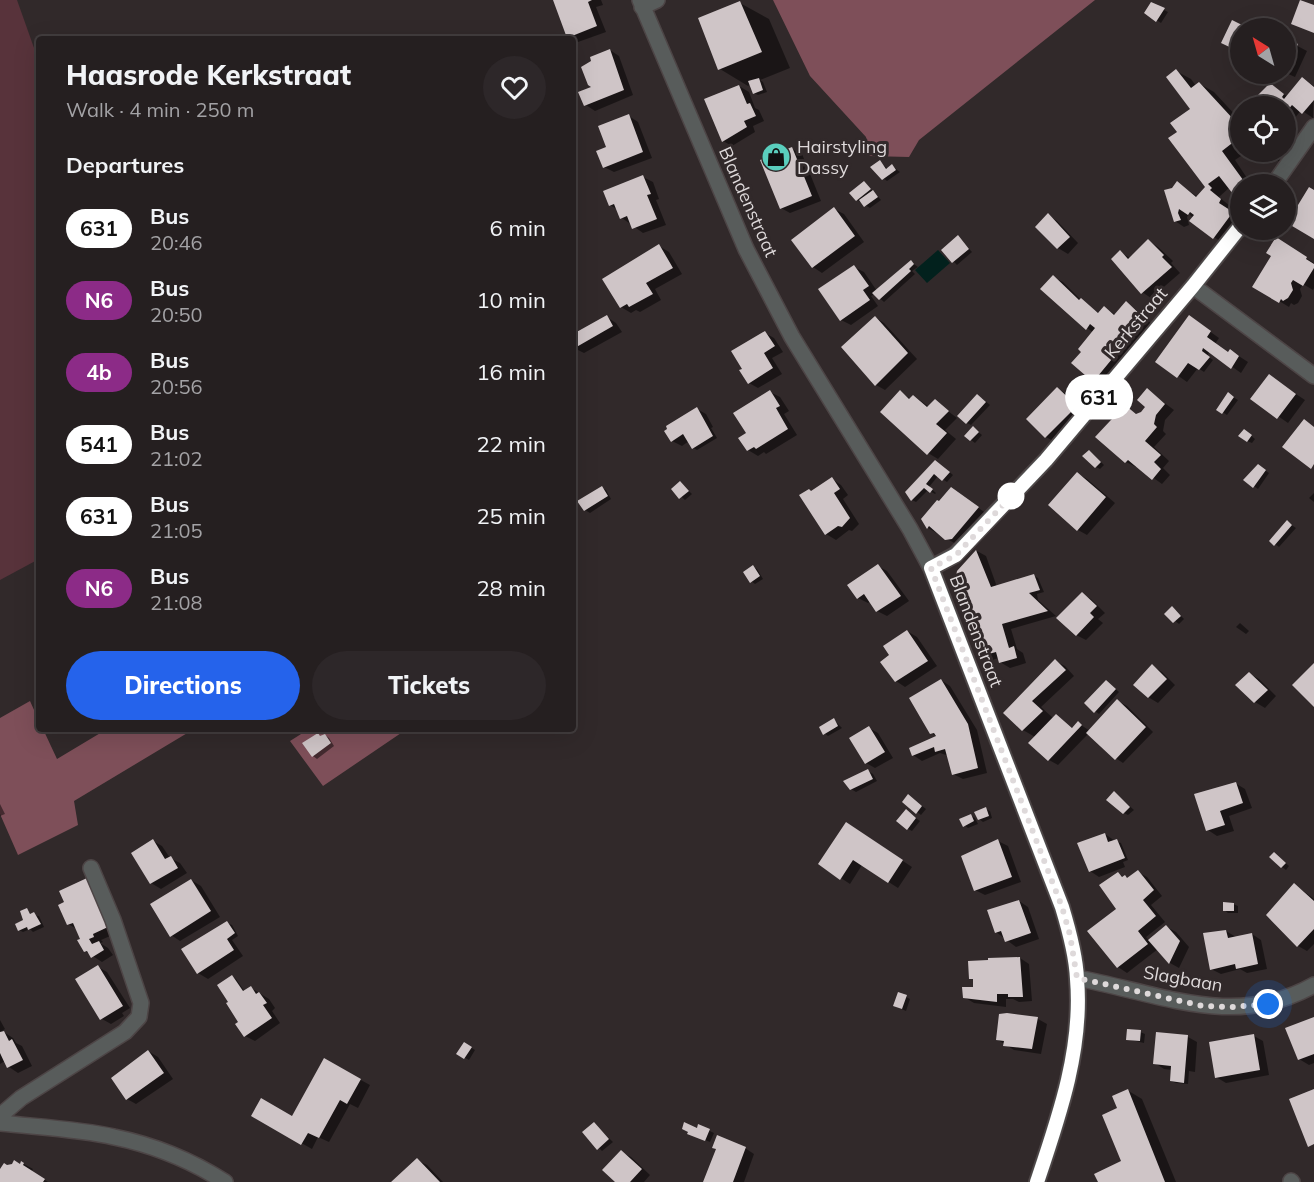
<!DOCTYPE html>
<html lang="en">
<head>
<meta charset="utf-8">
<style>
  body { margin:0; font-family:Mulish,sans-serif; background:#2d2729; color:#f1f3f6; height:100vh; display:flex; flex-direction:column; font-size:22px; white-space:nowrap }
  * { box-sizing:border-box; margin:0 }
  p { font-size:20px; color:#a3a2a5 }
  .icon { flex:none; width:33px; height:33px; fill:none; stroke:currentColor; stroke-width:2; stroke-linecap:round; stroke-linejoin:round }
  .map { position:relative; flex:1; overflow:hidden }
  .panel { position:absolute; left:36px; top:36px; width:540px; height:696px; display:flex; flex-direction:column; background:#251f20; border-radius:6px; box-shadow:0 6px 24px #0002,0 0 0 2px #423d3e }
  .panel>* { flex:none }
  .badge { padding:0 12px; border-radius:20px; font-size:21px; line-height:39px }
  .needle { width:39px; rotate:323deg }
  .buttons { position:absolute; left:1230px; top:18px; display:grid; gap:12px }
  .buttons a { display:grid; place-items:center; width:66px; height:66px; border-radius:50%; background:#251f20; box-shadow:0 6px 24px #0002,0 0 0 2px #423d3e; font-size:30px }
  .you { position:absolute; width:30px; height:30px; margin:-15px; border:4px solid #fff; border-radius:50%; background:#1a73e8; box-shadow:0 0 0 9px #1a73e833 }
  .map>.badge { position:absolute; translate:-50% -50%; box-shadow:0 0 0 3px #fff }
  h2 { padding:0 30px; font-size:22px; line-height:54px }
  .round { display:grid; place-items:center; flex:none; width:63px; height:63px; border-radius:32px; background:#2d2729 }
  .overview { display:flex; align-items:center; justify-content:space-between; height:102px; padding:0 30px }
  h1 { font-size:28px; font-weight:800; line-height:45px }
  .action { display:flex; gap:12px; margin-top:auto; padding:12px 30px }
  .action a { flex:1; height:69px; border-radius:36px; background:#2563eb; color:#fff; font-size:24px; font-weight:800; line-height:69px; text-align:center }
  .action a+a { background:#2d2729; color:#f1f3f6 }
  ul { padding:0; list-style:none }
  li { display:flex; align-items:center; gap:18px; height:72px; padding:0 30px }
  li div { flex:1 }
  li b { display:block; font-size:22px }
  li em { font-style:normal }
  li .badge { min-width:66px; font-weight:700; text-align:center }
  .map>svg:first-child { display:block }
  .green { fill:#58333b }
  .forest { fill:#7e4f59 }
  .water { fill:#02211d }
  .shadow { fill:#0007 }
  .building { fill:#cfc5c7 }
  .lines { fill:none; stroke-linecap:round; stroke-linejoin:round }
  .minor-casing { stroke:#4d4546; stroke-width:18 }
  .minor { stroke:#585c5b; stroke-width:15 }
  .line-casing { stroke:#fff; stroke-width:14 }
  .line { stroke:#fff; stroke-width:9 }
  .walk { stroke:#ded9da; stroke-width:6; stroke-dasharray:0 10.8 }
  .stop-dot { fill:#fff; stroke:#fff; stroke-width:3 }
  .labels { text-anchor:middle; stroke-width:6; stroke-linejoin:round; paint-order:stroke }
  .poi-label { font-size:18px; fill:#ded9da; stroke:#31292a; text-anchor:start }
  .street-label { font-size:18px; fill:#ded9da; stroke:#31292a }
</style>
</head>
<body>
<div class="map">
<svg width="1314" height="1182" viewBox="0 0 1314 1182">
  <rect width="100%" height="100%" fill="#31292a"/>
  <path class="green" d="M0,0H17L39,62V559L0,580Z"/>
  <path class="forest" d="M773,0H1095L919,140L909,157L869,156L866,137L810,76Z
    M30,701L39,721V729H43L57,759L107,729H194L74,801L78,825L18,855L0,814V718Z
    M309,729H407L323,786L290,741Z"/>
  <path class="water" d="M938,250L950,263L927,283L915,270Z"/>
  <path class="shadow" d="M558,0H601L603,5L596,7L606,32L578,42L568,37Z
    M740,3L769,19L790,68L760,80L763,82L767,92L758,95L754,93L751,84L748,86L720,69Z
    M1152,4L1168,12L1161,23L1146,13Z
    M1286,40L1307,51L1295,77L1286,73Z
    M610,50L619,56L633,95L595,111L586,105Z
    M1176,71L1191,79L1196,86L1200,84L1214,92L1239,119L1240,117V152H1247L1235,160L1251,184H1240V200L1230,187L1219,197L1230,206L1227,209L1240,218L1223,243L1214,237L1189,214L1187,217L1189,225L1184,227L1175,221L1173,189L1177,183L1198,197L1207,187L1179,132L1193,109Z
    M1303,79L1314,86L1313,118L1301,110L1295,118L1286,113V106H1254L1251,104L1270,85L1288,97Z
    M739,86L749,92L755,108L759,110L764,121L753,126L755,132L732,146L723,141Z
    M629,116L638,122L652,158L614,172L604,167L608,148Z
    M792,149L802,154L821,201L790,213L781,208Z
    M1266,152H1284L1289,156L1281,163Z
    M880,162L888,169L892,166L900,172L887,181L883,178Z
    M643,177L653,182L659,199L656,200L666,225L643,233L622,218L618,210L610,205Z
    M865,183L881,200L870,208L857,200Z
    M834,209L844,214L864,242L822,273L813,267Z
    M1048,215L1057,221L1078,243L1068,254L1058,248L1037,227Z
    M958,237L972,252L957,265L943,250Z
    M1276,240L1314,263V288L1313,290L1303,284L1300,289L1302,296L1298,303L1294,305L1291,303L1289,307L1254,286L1273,256Z
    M1149,241L1158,247L1173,261L1171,263L1180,273L1151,298L1142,292L1120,252L1130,258Z
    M659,246L669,252L682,274L655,289L661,300L640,312L636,310L631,313L621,307Z
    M911,262L918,267L912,271L915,274L884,302L875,294L871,296L878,306L851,325L841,320L854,267L864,272L877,291Z
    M1053,277L1063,282L1081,300L1100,314L1105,308L1116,315L1126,303L1135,309L1154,326L1103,386L1093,381L1083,352L1094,333L1087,328Z
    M607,317L616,323L622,332L584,353L574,348L573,336Z
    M875,317L884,323L917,359L885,390L876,385Z
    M1198,323L1219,338L1215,344L1229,354L1231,351L1248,362L1241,373L1210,351L1207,356L1213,360L1204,372L1198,368L1187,382L1157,361Z
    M765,333L774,338L783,352L772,358L782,374L758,388L749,383Z
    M1269,376L1305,400L1288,423L1252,398Z
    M1058,389L1067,394L1085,412L1055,442L1046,437Z
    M1147,390L1174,410L1165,420L1163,431L1166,434L1154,447L1169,461L1163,468L1170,475L1162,484L1137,466L1136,467L1126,462V407L1138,415L1147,407Z
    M770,392L780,397L789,411L784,414L797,435L766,454L764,452L758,456L748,450L741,438L748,434Z
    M900,392L911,399L914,396L929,407L935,401L957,418L945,430L956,439L938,459L928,453Z
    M1228,394L1238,400L1227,415L1218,409Z
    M982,398L990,405L971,425L967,423Z
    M697,409L706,414L713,427L711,428L717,438L697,450L693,448L689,441L682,446L672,441Z
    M977,431L982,435L975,443L966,436Z
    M1248,433L1255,439L1252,443L1247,441Z
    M1093,454L1104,465L1100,469L1096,467Z
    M940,464L953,475L947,482L938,476L929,487L936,493L935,494L928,490L916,502L912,500Z
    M1258,466L1269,473L1258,489L1254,486Z
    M1078,474L1087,479L1115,503L1087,535L1078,530Z
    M832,479L841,485L848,495L843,499L859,524L852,531L849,530L836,540L826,534L812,492Z
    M680,483L692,494L685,500L673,489Z
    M602,488L606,490L611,499L590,513L585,510L579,502Z
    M952,489L987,514L956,544L928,528L923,519Z
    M1314,493V502L1309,498Z
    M1287,522L1296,528L1279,547L1275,544Z
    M977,551L986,556L997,587L1034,576L1038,578L1044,592L1037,594L1038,600L1056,616L1011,629L1017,649L1023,653L1026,663L1010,668L1000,662L999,658L992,660L982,655L958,572Z
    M878,566L887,571L909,601L887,616L877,611L871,601L868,603L858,598Z
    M753,567L757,569L763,579L755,584L751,581Z
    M1082,594L1091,599L1105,613L1098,619L1103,623L1086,640L1076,635Z
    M1176,611L1184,619L1179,624L1166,614Z
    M1240,623L1249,631L1246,634L1236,627Z
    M907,631L917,637L937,666L905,687L896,681L891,656Z
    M1055,661L1065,666L1074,676L1041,707L1053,718L1056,715L1074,729L1078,723L1090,731L1118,701L1127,706L1153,732L1123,763L1114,757L1089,733L1058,765L1049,760L1035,737L1023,730L1005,713Z
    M1152,666L1162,672L1175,685L1158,703L1148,697Z
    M1250,674L1259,679L1276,696L1265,708L1255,702L1238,685Z
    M941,680L950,686L977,730L987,773L963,779L953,774L949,756L940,753L922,761L913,755L938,737L931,733Z
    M1110,684L1119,692L1099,714L1095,711Z
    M834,720L842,728L828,736L824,733Z
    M869,728L878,733L893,758L875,768L866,763Z
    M325,735L329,738L334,746L317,759L313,756L304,744Z
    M868,771L873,774L877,781L856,792L851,789Z
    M1235,783L1245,789L1252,808L1229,816L1234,831L1217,836L1208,830Z
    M1115,793L1134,810L1128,815L1124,813Z
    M913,799L926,809L921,815L917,812Z
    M0,804L5,814L0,816Z
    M986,809L990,811L992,818L983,822L979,819Z
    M910,814L920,821L912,831L908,829Z
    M971,816L975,818L978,824L968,828L964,825Z
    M856,830L912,867L898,888L862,865L850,884L841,878Z
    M1105,834L1115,841L1121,843L1128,860L1123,862L1125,867L1099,877L1090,871Z
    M153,841L162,846L170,858L180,863L187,873L161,889L151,883L133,853Z
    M998,841L1008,846L1021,882L985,895L975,890Z
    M1275,854L1289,866L1286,870L1282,867Z
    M1138,872L1147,877L1162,896L1151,905L1165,922L1146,937L1149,941L1167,927L1176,932L1189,947L1179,968L1170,963L1158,949L1127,973L1118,967V874L1129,879Z
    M87,880L96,885L117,933L101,940L103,942L100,943L108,948L113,955L102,962L85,951L77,929L68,924Z
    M191,880L201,886L220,917L180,941L171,935Z
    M1295,885L1314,899V944L1307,951L1298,946Z
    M1019,901L1028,907L1039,939L1016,947L996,932Z
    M1233,904L1238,906V913H1228L1224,910Z
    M27,910L32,915L39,916L44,927L33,932L30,929L23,932L19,930L25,921Z
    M227,923L232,925L238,936L232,940L243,956L208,979L198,973Z
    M1226,931L1236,937L1252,934L1261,940L1267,969L1247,973L1240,969L1221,974L1211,969Z
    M1020,958L1029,964L1032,1001L1019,1002L1013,999H1006V1007L974,1003L964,997L975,989V980L971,978Z
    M98,967L107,972L130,1008L122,1013L124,1016L111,1024L102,1019Z
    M232,976L236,979L245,992L251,988L269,999L275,1008L272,1011L280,1023L255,1041L245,1036L240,1022Z
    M906,997L910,999L906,1011L895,1006Z
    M1038,1019L1047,1024L1041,1054L1014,1050L998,1040Z
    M1314,1019V1063L1309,1065L1299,1059Z
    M0,1020L5,1029L2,1031L13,1038L16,1043L22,1046L32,1066L18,1073L9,1067L5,1061L0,1064Z
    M1140,1032L1145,1034L1144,1043L1127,1039Z
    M1254,1036L1263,1041L1269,1075L1226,1083L1216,1077Z
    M1188,1037L1197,1042L1195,1072L1189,1071L1188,1084L1176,1083L1171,1081L1172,1070L1164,1069L1155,1063Z
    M465,1044L475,1050L469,1060L458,1054Z
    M148,1051L158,1057L173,1079L136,1104L127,1099Z
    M324,1060L370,1085L358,1108L350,1104L329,1142L318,1137L312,1149L253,1116L292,1118Z
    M1127,1090L1142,1099L1176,1182H1099L1123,1162L1119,1109Z
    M594,1124L613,1142L602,1151L584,1133Z
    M699,1126L714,1133L710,1142L693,1135Z
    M745,1148L754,1154L744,1182H704Z
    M621,1152L631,1157L650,1175L644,1182H617Z
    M417,1160L427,1165L443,1182H393Z
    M22,1163L33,1169L31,1172L48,1182H0V1170L7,1166H21Z"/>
  <path class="building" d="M553,0H592L588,2L597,26L567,38Z
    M1300,0L1314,5V33L1291,24Z
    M740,1L762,52L718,70L698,18Z
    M1151,2L1165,8L1156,22L1144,13Z
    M1232,20L1248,28L1251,22L1265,28H1240V52L1221,43Z
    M1286,38L1298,44L1286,71Z
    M610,49L624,90L584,106L578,92L591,87L588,85L581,67L591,61L590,57Z
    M1176,69L1191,88L1199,82L1235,121L1240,115V137L1222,151L1246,184H1240V203L1219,176L1208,184L1212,188L1210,190L1221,199L1219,203L1233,212L1213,239L1189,221L1194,215L1190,212L1188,215L1179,209L1178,213L1181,220L1174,222L1164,190L1172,188L1177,181L1196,197L1205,187L1168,138L1177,132L1170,123L1190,109L1166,77Z
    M1302,77L1314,87V100L1302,114L1292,105L1286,112V106H1252L1249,104L1270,83L1284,94L1282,97L1284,99Z
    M759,78L763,90L753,94L748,81Z
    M739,85L747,104L750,103L756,116L744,121L747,127L722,142L704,99Z
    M629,114L643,152L603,168L596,151L606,147L598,126Z
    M792,147L812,196L780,209L760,160Z
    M880,160L886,169L892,164L896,170L882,180L870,167Z
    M643,175L651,194L647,195L657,219L632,229L627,216L620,219L614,204L609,206L603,191Z
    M864,181L871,189L856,201L849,193Z
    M1309,187L1314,190V239L1287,223Z
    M873,190L878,197L864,207L859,200Z
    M834,207L855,236L812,268L791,240Z
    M1048,213L1070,237L1057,249L1035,227Z
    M958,235L969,249L952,263L941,250Z
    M1276,237L1307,257L1306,259L1314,264V268L1303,286L1293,280L1291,283L1293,290L1288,298L1283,301L1281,299L1279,303L1252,287L1271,256L1266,253Z
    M1148,239L1164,255L1162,257L1172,267L1141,294L1111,259L1120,250L1128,259Z
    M659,244L673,268L646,283L653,294L629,307L627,304L620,308L602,279Z
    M911,260L914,264L909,269L911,271L879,300L872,293Z
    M854,265L869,286L863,290L870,300L840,321L818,289Z
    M1053,275L1079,300L1081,298L1098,313L1104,306L1114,315L1126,301L1145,319L1093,382L1071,363L1081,352L1078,349L1095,328L1090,324L1086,330L1040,289Z
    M607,315L613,326L573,349V334Z
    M1189,315L1211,331L1207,337L1228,352L1230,349L1239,356L1231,369L1203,348L1202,351L1210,357L1199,370L1188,363L1177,378L1155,362Z
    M875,316L908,353L875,386L841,347Z
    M765,331L775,346L764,353L773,368L748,384L739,370L742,369L731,351Z
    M1269,374L1296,394L1277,419L1250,399Z
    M1057,387L1077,406L1045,438L1026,419Z
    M1147,388L1165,404L1156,415L1154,424L1157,427L1145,441L1161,455L1154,462L1161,469L1152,480L1128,460L1125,463L1095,437L1125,405L1136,414L1141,412L1145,407L1137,400Z
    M770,390L780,406L776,408L788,429L756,449L754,447L747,451L738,438L746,433L733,413Z
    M900,390L909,399L913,395L927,407L935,399L949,411L936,424L947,433L927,455L880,412Z
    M1228,392L1234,397L1222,414L1216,410Z
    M977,394L986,402L966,424L957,416Z
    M697,407L713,436L692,449L683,434L671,442L664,431L667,429L666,426Z
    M1304,419L1314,427V464L1311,469L1282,447Z
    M973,426L979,432L970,441L964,436Z
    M1244,429L1252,435L1247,442L1238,436Z
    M1089,450L1101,462L1095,468L1082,456Z
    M935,460L950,472L942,481L934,474L926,484L933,489L930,493L924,488L911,501L905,492Z
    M1258,464L1266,470L1253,488L1243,480Z
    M1077,472L1106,497L1077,531L1048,505Z
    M832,477L840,489L834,493L850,518L842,527L838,526L825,535L799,495L809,489L811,491Z
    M680,481L689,491L679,499L671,489Z
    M602,486L608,496L584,511L577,501Z
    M951,487L979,507L952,539L945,540L929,526L927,529L921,519L937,500L939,501Z
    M1287,520L1292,525L1274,546L1269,541Z
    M976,550L991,587L1034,574L1040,590L1029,593L1048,611L1002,624L1009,648L1014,646L1017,658L999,663L996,652L981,656L956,576L957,571Z
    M878,564L901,596L876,612L864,594L857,599L847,585Z
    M753,565L760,576L750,583L743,572Z
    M1082,592L1097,606L1090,613L1094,617L1076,636L1056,618Z
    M1172,606L1181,616L1173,623L1164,614Z
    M907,630L928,661L895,682L880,662L889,655L883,646Z
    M1055,659L1066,670L1032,701L1043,711L1022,731L1003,713Z
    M1314,663V707L1292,685Z
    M1152,664L1167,679L1148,698L1133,685Z
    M1249,672L1268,690L1254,703L1235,685Z
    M941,679L968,724L978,768L952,775L945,749L935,752L934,747L912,756L909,748L936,736L934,733L930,734L909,698Z
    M1106,680L1116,689L1094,713L1084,703Z
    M1117,699L1146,727L1115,760L1086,733Z
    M1056,714L1072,728L1078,721L1082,725L1048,761L1028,743Z
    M834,718L838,726L823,735L819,727Z
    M869,726L885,752L865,764L849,738Z
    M318,733L320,736L325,734L331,743L312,757L302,743Z
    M868,769L873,779L850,790L843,781Z
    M1236,782L1243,803L1220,811L1225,825L1206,831L1194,794Z
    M1114,791L1130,807L1123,814L1106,800Z
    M908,794L922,806L916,814L902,802Z
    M986,807L989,816L978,820L974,812Z
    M906,809L916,818L907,830L896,821Z
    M971,814L974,821L963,827L959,819Z
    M846,822L903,860L888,883L853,860L840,880L818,864Z
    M1105,833L1108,842L1117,839L1125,858L1089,872L1077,843Z
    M153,839L165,859L171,856L178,868L150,884L131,853Z
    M998,839L1012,877L974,891L961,856Z
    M1274,852L1286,863L1281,868L1269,857Z
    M1138,870L1154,890L1143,900L1156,916L1138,931L1148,944L1117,968L1087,931L1116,909L1099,885L1118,872L1122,877L1125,875L1127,878Z
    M87,878L108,927L93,934L94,937L89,939L92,944L99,941L104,950L91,958L87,951L84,952L77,940L80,939L73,923L67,925L58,905L64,902L59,891Z
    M191,879L211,911L170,937L150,904Z
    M1294,883L1314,901V929L1297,947L1266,915Z
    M1019,900L1031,933L1005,942L1001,931L995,933L987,910Z
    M1223,902L1234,903V911H1223Z
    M27,908L30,914L34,912L41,924L28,930L27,927L18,931L15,924L23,920L20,911Z
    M227,921L235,933L227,939L234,950L197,974L181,949Z
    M1166,925L1180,941L1169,964L1148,940Z
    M1226,930L1228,938L1252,933L1258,964L1236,969L1235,964L1210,970L1203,933Z
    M1020,957L1023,997H1008V994H997V1002L963,998L962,987H973V979H969L968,961L988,960V958Z
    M98,965L123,1006L100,1020L75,979Z
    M232,975L243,991L251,986L256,994L259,992L267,1003L263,1005L272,1018L244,1037L235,1024L238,1022L226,1003L228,1002L217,985Z
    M898,992L907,995L902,1009L893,1006Z
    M1007,1013L1038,1017L1032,1049L1003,1046L1004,1041L996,1040L999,1014Z
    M1314,1017V1054L1298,1060L1285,1028Z
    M1127,1029L1141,1030L1140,1041L1126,1040Z
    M4,1031L9,1041L12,1039L23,1060L7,1068L0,1053V1032Z
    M1156,1032L1188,1035L1184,1083L1170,1081L1171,1066L1153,1064Z
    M1254,1034L1260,1070L1215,1078L1209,1042Z
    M464,1042L472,1047L464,1059L456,1054Z
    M148,1050L164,1073L126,1100L111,1078Z
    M324,1058L361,1079L347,1104L340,1100L319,1138L308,1133L301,1145L251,1116L261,1098L292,1116Z
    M1128,1089L1165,1182H1098L1094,1174L1121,1161L1102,1115L1117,1108L1112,1096Z
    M1314,1089V1144L1308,1147L1289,1099Z
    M594,1122L609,1139L597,1150L582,1132Z
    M684,1122L697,1128L698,1124L710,1129L705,1141L687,1134L688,1132L682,1129Z
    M717,1135L746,1147L733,1182H703L716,1149L712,1148Z
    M621,1150L642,1169L630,1182H615L602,1170Z
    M417,1158L440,1182H391Z
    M14,1160L20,1164L21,1161L24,1163L23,1165L45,1179L43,1182H0V1169L4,1163L7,1165L12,1164Z"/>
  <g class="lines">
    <g class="minor-casing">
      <path id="minor" d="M640,0L746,249L792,337L910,529L931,568L1062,907C1069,930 1076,955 1077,979C1083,1048 1059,1117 1037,1182
        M642,7L657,0
        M1274,184L1314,127
        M1193,286L1314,376
        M931,568L955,555L1046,460L1193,286L1240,227
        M1077,978C1159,993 1234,1030 1314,985
        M0,1116L21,1098L125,1032L139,1017L141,1003L113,920L91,868
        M0,1123C36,1127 80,1129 114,1137C153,1145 192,1161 225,1182
        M1291,1181L1292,1182"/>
    </g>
    <use href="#minor" class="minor"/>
  </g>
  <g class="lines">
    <g class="line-casing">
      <path id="line" d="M1037,1182C1059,1117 1083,1048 1077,979C1076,955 1069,930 1062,907L931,568L956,555L1046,460L1193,286L1240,227"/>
    </g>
    <use href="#line" class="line"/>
    <path class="walk" d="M1011,496L1018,489L956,555L931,568L1062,907L1070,935L1077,978L1203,1006L1233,1007L1268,1004"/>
  </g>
  <defs>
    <g id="shop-disc" transform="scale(1.5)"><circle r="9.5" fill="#5acebd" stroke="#31292a"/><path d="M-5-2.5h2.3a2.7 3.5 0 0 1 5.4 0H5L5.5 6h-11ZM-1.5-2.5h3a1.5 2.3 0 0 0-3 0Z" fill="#111"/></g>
  </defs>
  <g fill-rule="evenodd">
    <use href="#shop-disc" x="776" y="157"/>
  </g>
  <circle class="stop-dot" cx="1011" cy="496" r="12"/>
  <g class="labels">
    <g class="poi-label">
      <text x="797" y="153">Hairstyling<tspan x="797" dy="21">Dassy</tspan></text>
    </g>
    <g class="street-label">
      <text transform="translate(748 202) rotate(66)" y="6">Blandenstraat</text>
      <text transform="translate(1136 323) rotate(-50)" y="6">Kerkstraat</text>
      <text transform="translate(976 631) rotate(69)" y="6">Blandenstraat</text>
      <text transform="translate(1183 979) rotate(10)" y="6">Slagbaan</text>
    </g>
  </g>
</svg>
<div class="buttons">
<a><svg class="needle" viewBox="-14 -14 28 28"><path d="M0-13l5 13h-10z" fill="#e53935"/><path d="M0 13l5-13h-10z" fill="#a3a2a5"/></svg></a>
<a><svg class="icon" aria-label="locate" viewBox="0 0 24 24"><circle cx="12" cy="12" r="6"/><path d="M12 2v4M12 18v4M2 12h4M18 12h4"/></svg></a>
<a><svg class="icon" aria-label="layers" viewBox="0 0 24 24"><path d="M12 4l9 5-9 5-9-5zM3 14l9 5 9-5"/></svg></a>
</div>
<div class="you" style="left:1268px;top:1004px"></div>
<b class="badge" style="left:1099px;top:397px;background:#fff;color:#111">631</b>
<section class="panel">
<div class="overview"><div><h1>Haasrode Kerkstraat</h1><p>Walk · 4 min · 250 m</p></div><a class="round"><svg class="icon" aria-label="heart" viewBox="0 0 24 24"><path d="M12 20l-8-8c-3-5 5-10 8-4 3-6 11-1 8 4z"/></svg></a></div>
<h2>Departures</h2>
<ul>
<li><span class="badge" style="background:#fff;color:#111">631</span><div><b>Bus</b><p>20:46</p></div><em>6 min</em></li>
<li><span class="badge" style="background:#8c2b87;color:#fff">N6</span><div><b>Bus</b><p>20:50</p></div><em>10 min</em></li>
<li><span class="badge" style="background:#8c2b87;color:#fff">4b</span><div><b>Bus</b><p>20:56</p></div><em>16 min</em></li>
<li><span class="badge" style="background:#fff;color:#111">541</span><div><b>Bus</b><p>21:02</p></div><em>22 min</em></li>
<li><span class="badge" style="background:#fff;color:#111">631</span><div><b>Bus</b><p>21:05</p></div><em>25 min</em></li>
<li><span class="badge" style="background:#8c2b87;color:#fff">N6</span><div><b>Bus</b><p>21:08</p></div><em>28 min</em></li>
</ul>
<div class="action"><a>Directions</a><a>Tickets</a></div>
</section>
</div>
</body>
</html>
